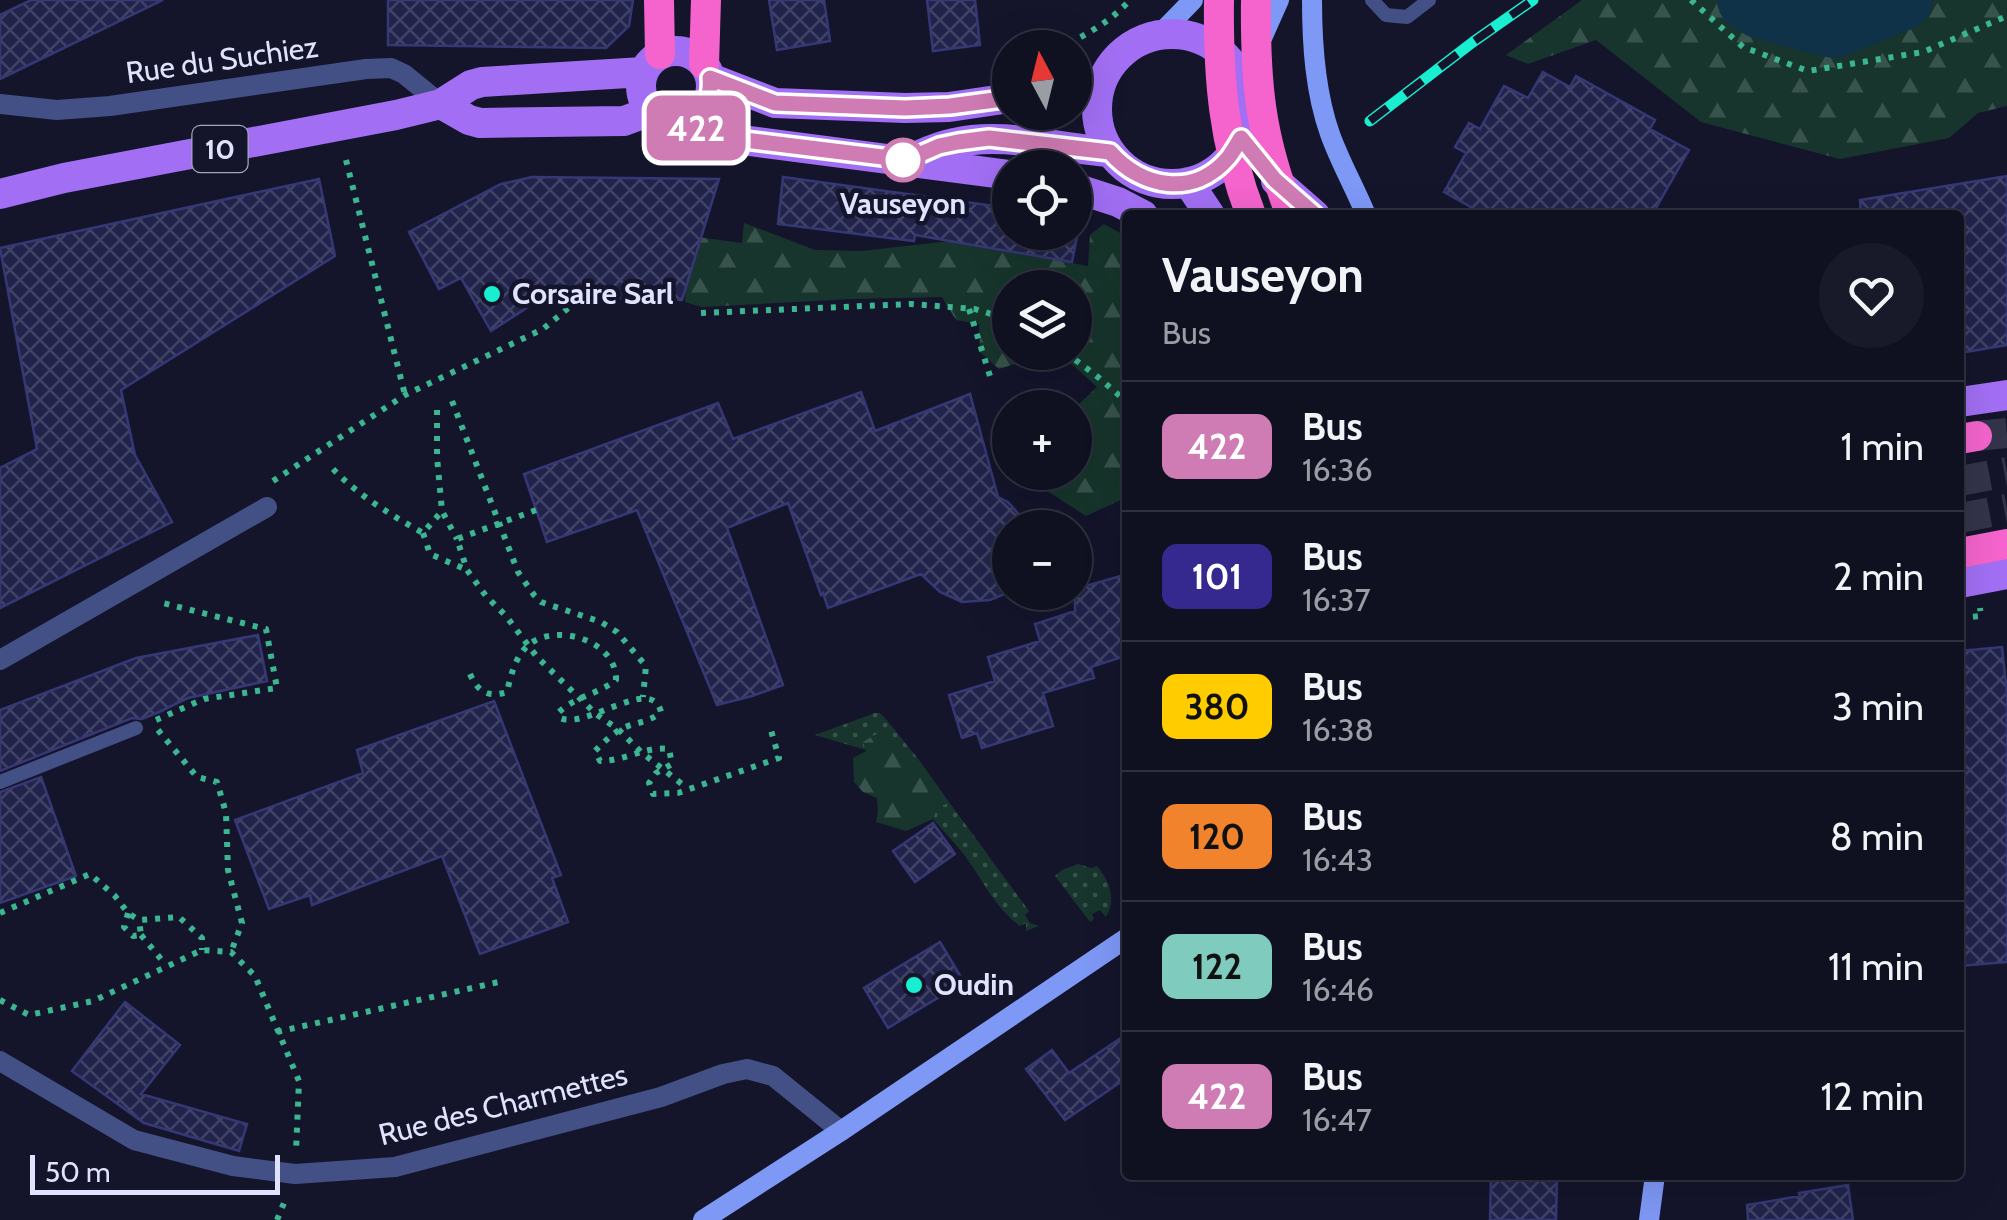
<!DOCTYPE html>
<html lang="en">
<head>
<meta charset="utf-8">
<style>
  body { margin:0; font-family:Cabin,sans-serif; background:#181929; color:#f1f3f6; height:100vh; display:flex; flex-direction:column; font-size:38px; white-space:nowrap }
  * { box-sizing:border-box; margin:0 }
  p { font-size:32px; color:#9b9da5 }
  .icon { flex:none; width:55px; height:55px; fill:none; stroke:currentColor; stroke-width:2; stroke-linecap:round; stroke-linejoin:round }
  .map { position:relative; flex:1; overflow:hidden }
  .drawer { position:absolute; left:1122px; top:210px; width:842px; height:970px; display:flex; flex-direction:column; background:#0f1020; border-radius:10px; box-shadow:0 10px 40px #0002,0 0 0 2px #2f303e }
  .drawer>* { flex:none }
  .badge { padding:0 20px; border-radius:15px; font-size:35px; line-height:65px }
  .needle { width:65px; rotate:353deg }
  .buttons { position:absolute; left:992px; top:30px; display:grid; gap:20px }
  .buttons a { display:grid; place-items:center; width:100px; height:100px; border-radius:50%; background:#0f1020; box-shadow:0 10px 40px #0002,0 0 0 2px #2f303e; font-size:50px }
  .scale { position:absolute; left:30px; bottom:25px; width:250px; box-sizing:border-box; padding-left:10px; border:5px solid #e0e3fd; border-top:0; font-size:28px; line-height:35px; white-space:nowrap; color:#e0e3fd; -webkit-text-stroke:8px #14152b; paint-order:stroke }
  .map>.badge { position:absolute; translate:-50% -50%; box-shadow:0 0 0 5px #fff }
  .round { display:grid; place-items:center; flex:none; width:105px; height:105px; border-radius:52px; background:#181929 }
  .headline { display:flex; align-items:center; justify-content:space-between; height:170px; padding:0 40px }
  h1 { font-size:48px; font-weight:800; line-height:75px }
  ul { padding:0; list-style:none }
  li { display:flex; align-items:center; gap:30px; height:130px; padding:0 40px; border-top:2px solid #2f303e }
  li div { flex:1 }
  li b { display:block; font-size:38px }
  li em { font-style:normal }
  li .badge { min-width:110px; font-weight:700; text-align:center }
  .map>svg:first-child { display:block }
  .grass { fill:url(#grass-dots) }
  .forest { fill:url(#forest-firs); fill-rule:evenodd }
  .lines { fill:none; stroke-linecap:round; stroke-linejoin:round }
  .river { stroke:#103248; stroke-width:60 }
  .building { fill:url(#building-cross-hatch); stroke:#353875; stroke-width:2.5 }
  .highway-tunnel { stroke:#33344a; stroke-width:30; stroke-dasharray:30 15; stroke-linecap:butt }
  .path { stroke:#3bb690; stroke-width:6; stroke-dasharray:5 8; stroke-linecap:butt }
  .lane { stroke:#425086; stroke-width:14 }
  .street { stroke:#425086; stroke-width:20 }
  .secondary { stroke:#7e98f6; stroke-width:20 }
  .primary { stroke:#a26ff4; stroke-width:30 }
  .highway { stroke:#f464cc; stroke-width:30 }
  .rail-casing { stroke:#1aeed0; stroke-width:11 }
  .rail { stroke:#14152b; stroke-width:8; stroke-dasharray:22; stroke-linecap:butt }
  .line-casing { stroke:#fff; stroke-width:22 }
  .line { stroke:#d07cb4; stroke-width:15 }
  .stop-dot { fill:#fff; stroke:#d07cb4; stroke-width:5 }
  .poi-dot { fill:#1aeed0; stroke:#14152b; stroke-width:4 }
  .labels { text-anchor:middle; stroke-width:9; stroke-linejoin:round; paint-order:stroke }
  .shield { fill:#14152b; stroke:#a3a5be; stroke-width:2.5 }
  .shield-label { font-size:28px; font-weight:bold; fill:#e0e3fd }
  .street-label { font-size:30px; fill:#e0e3fd; stroke:#14152b }
  .stop-label { font-size:30px; font-weight:bold; fill:#e0e3fd; stroke:#14152b }
  .poi-label { font-size:30px; font-weight:bold; fill:#e0e3fd; stroke:#14152b; text-anchor:start }
</style>
</head>
<body>
<div class="map">
<svg width="2007" height="1220" viewBox="0 0 2007 1220">
  <defs>
    <pattern id="grass-dots" width="8" height="8" patternUnits="userSpaceOnUse" patternTransform="scale(2.5)"><rect width="8" height="8" fill="#17352c"/><path d="M2 2h.1M6 6h.1" fill="none" stroke="#38524c" stroke-width="1.8" stroke-linecap="round"/></pattern>
    <pattern id="forest-firs" width="22" height="20" patternUnits="userSpaceOnUse" patternTransform="scale(2.5)"><rect width="22" height="20" fill="#17352c"/><path d="M5 1l3.5 6h-7zM16 11l3.5 6h-7z" fill="#38524c"/></pattern>
    <pattern id="building-cross-hatch" width="8" height="8" patternUnits="userSpaceOnUse" patternTransform="scale(2.5)"><rect width="8" height="8" fill="#21234b"/><path d="M0 0l8 8M0 8l8-8" fill="none" stroke="#414366"/></pattern>
  </defs>
  <rect width="100%" height="100%" fill="#14152b"/>
  <path class="grass" d="M875,713H880L885,718L919,760L904,761L815,735Z
    M949,802L1029,911L1025,915L1030,923L1039,926L1026,931V923L1020,926C995,908 983,880 965,856C955,843 944,832 933,819L936,809Z
    M1078,864L1091,868L1097,866C1109,880 1117,899 1106,917L1100,910L1092,914L1094,919L1090,922L1055,876L1062,870Z"/>
  <path class="forest" d="M1582,0H2007V106L1978,113L1949,138L1840,159L1701,122L1596,40L1528,64L1506,55Z
    M744,223L815,250L862,251L950,241L1088,266L1090,235L1104,224L1127,237V497L1086,516L1041,487L1037,473L1075,472V435L1078,433L1075,425V408L1097,387L1063,356L1050,353L999,369L980,352L979,324L956,320L942,297L851,299L702,307L685,302L690,236L742,243ZM1010,288H1075V352H1010Z
    M880,732L900,744L904,760H919L949,802L936,809L933,819L906,831L876,822L878,810L877,798L863,792L854,782L853,758L866,751L863,742Z"/>
  <g class="lines">
    <path class="river" d="M1747,0L1761,9L1834,28L1903,0"/>
  </g>
  <path class="building" d="M31,0H163L0,79V15Z
    M388,0H633L629,26L606,48L388,45Z
    M769,0H824L830,41L777,50Z
    M927,0H975L980,45L933,51Z
    M1543,72L1570,87L1576,76L1655,120L1650,129L1689,150L1652,215H1485L1444,192L1466,153L1455,147L1469,123L1480,129L1504,86L1528,98Z
    M2007,176V345L1960,353V215H1861L1860,200Z
    M532,177L719,179L682,300L545,296L491,331L461,278L439,289L409,232L501,184Z
    M783,177L1010,208V232H1078L1072,262L915,235L914,241L778,224Z
    M319,179L335,256L121,390L135,455L172,522L0,608V468L37,449L0,248Z
    M861,392L875,431L970,394L998,497L1008,502L1031,528H1010V592L990,600L962,602L940,592L921,574L828,608L823,593L821,595L788,503L727,528L783,685L752,696L717,705L637,510L547,542L524,474L718,403L733,439Z
    M1128,574V655L1091,667L1094,678L1043,693L1053,726L982,748L977,733L962,738L949,695L995,681L988,657L1040,641L1035,624L1075,611V589Z
    M258,635L267,681L188,698L159,712L142,719L132,718L0,771V710L136,658Z
    M2002,647L2007,694V962L1960,966V651Z
    M494,701L561,875L552,878L568,922L480,954L442,856L312,905L310,895L269,909L235,820L363,773L357,750Z
    M41,777L76,876L0,903V792Z
    M933,823L955,854L915,882L893,851Z
    M940,942L964,982L888,1028L864,988Z
    M125,1002L180,1045L141,1094L247,1124L239,1151L144,1123L72,1071Z
    M1128,1033V1077L1065,1120L1026,1069L1052,1050L1069,1073Z
    M1491,1175H1557L1556,1220H1490Z
    M1848,1185L1853,1220H1748L1747,1205L1800,1196L1799,1193Z"/>
  <g class="lines">
    <path class="highway-tunnel" d="M1977,436L2007,433
      M1960,481L2007,472
      M1960,518L2007,509"/>
    <path class="path" d="M1691,0L1743,47L1808,71L1923,52L2007,16
      M1057,48C1084,37 1110,22 1130,0
      M346,160L405,395
      M969,309L990,376
      M701,313L911,304L975,309L1010,320
      M1065,352L1098,377L1128,403
      M452,401L518,572L534,595L541,602L601,622L617,632L646,666L643,697
      M437,410V457L442,511L457,539
      M333,469C359,496 391,515 423,533L442,511
      M273,481L405,395L543,329L572,305L573,297
      M536,510L457,539L467,570L486,596L506,616L537,657L596,714L619,730L641,752L687,788
      M423,533L430,554L467,570
      M1960,618L1981,616L1980,608
      M470,674C478,692 488,698 507,692C511,674 516,654 531,643C560,623 617,642 616,680C598,694 575,697 559,712L560,718C587,730 652,674 661,712C649,723 635,722 621,729C612,734 603,743 595,751L600,761C625,761 645,746 669,749L672,764L656,773L649,783L653,794L678,793L779,758L770,727
      M156,720L204,699L277,688L266,629L159,602
      M158,730L197,777L217,782L226,813L228,870L242,923L231,952
      M0,913L90,874L115,896L128,913L139,920L179,917L202,938V950
      M128,913L124,927L133,936L141,935L139,920
      M141,935L166,965
      M0,1000L29,1015L93,1001L202,950L231,952L255,976L299,1081L296,1152
      M277,1032L503,981
      M277,1220L286,1198"/>
    <path class="lane" d="M1372,0L1386,15L1407,17L1429,0
      M0,782L136,728"/>
    <path class="street" d="M0,104L57,110L110,106L366,69L391,68L404,74L441,104
      M0,660L267,507
      M0,1061L134,1140L233,1166L295,1174L395,1167L661,1097L723,1074L747,1069L773,1076L841,1131"/>
    <path class="secondary" d="M1312,0C1312,45 1315,92 1330,134C1340,162 1355,188 1366,215
      M1160,34L1193,0
      M1242,83L1279,0
      M703,1220L841,1131L1128,937
      M1649,1220L1655,1175"/>
    <path class="primary" d="M1097 109a75 75 0 1 1 150 0a75 75 0 1 1-150 0Z
      M641 86a35 35 0 1 1 70 0a35 35 0 1 1-70 0Z
      M710,78L775,103L905,108L949,107L1010,98
      M441,104L469,120L480,123L624,121L651,111
      M685,120L712,136L1010,175
      M910,159C924,153 938,146 954,143C1005,131 1058,149 1110,152
      M1276,181L1315,215
      M1188,182L1210,215
      M1075,188L1118,202L1143,215
      M0,194L64,178L396,115L441,104L471,85L482,82L643,72
      M1960,402L2007,395
      M1960,583L2007,574"/>
    <path class="highway" d="M659,0L660,54
      M1219,0C1218,76 1223,143 1251,215
      M1256,0C1255,82 1260,138 1291,215
      M704,64L706,0
      M1960,439L1977,436
      M1960,553L2007,544"/>
    <g class="rail-casing">
      <path id="rail" d="M1370,121L1473,42L1533,0"/>
    </g>
    <use href="#rail" class="rail"/>
  </g>
  <g class="lines">
    <g class="line-casing">
      <path id="line" d="M1010,98L950,106L905,108L775,103L710,78C712,99 704,111 685,120L712,136L907,160L939,146L958,142L989,138L1110,152C1141,188 1194,198 1228,158C1233,152 1237,144 1241,138L1275,180L1315,215"/>
    </g>
    <use href="#line" class="line"/>
  </g>
  <circle class="stop-dot" cx="903" cy="160" r="20"/>
  <g class="poi-dot">
    <circle cx="492" cy="294" r="10"/>
    <circle cx="914" cy="985" r="10"/>
  </g>
  <g class="labels">
    <rect class="shield" x="192.5" y="126" width="55" height="46" rx="8"/>
    <g class="shield-label">
      <text x="220" y="159">10</text>
    </g>
    <g class="street-label">
      <text transform="translate(222 60) rotate(-8)" y="10">Rue du Suchiez</text>
      <text transform="translate(503 1105) rotate(-14)" y="10">Rue des Charmettes</text>
    </g>
    <g class="stop-label">
      <text x="903" y="214">Vauseyon</text>
    </g>
    <g class="poi-label">
      <text x="512" y="304">Corsaire Sarl</text>
      <text x="934" y="995">Oudin</text>
    </g>
  </g>
</svg>
<div class="buttons">
<a><svg class="needle" viewBox="-14 -14 28 28"><path d="M0-13l5 13h-10z" fill="#e53935"/><path d="M0 13l5-13h-10z" fill="#9b9da5"/></svg></a>
<a><svg class="icon" aria-label="locate" viewBox="0 0 24 24"><circle cx="12" cy="12" r="6"/><path d="M12 2v4M12 18v4M2 12h4M18 12h4"/></svg></a>
<a><svg class="icon" aria-label="layers" viewBox="0 0 24 24"><path d="M12 4l9 5-9 5-9-5zM3 14l9 5 9-5"/></svg></a>
<a>+</a>
<a>−</a>
</div>
<div class="scale">50 m</div>
<b class="badge" style="left:696px;top:128px;background:#d07cb4;color:#fff">422</b>
<section class="drawer">
<div class="headline"><div><h1>Vauseyon</h1><p>Bus</p></div><a class="round"><svg class="icon" aria-label="heart" viewBox="0 0 24 24"><path d="M12 20l-8-8c-3-5 5-10 8-4 3-6 11-1 8 4z"/></svg></a></div>
<ul>
<li><span class="badge" style="background:#d07cb4;color:#fff">422</span><div><b>Bus</b><p>16:36</p></div><em>1 min</em></li>
<li><span class="badge" style="background:#352990;color:#fff">101</span><div><b>Bus</b><p>16:37</p></div><em>2 min</em></li>
<li><span class="badge" style="background:#fc0;color:#111">380</span><div><b>Bus</b><p>16:38</p></div><em>3 min</em></li>
<li><span class="badge" style="background:#f1832c;color:#111">120</span><div><b>Bus</b><p>16:43</p></div><em>8 min</em></li>
<li><span class="badge" style="background:#7fccbf;color:#111">122</span><div><b>Bus</b><p>16:46</p></div><em>11 min</em></li>
<li><span class="badge" style="background:#d07cb4;color:#fff">422</span><div><b>Bus</b><p>16:47</p></div><em>12 min</em></li>
</ul>
</section>
</div>
</body>
</html>
